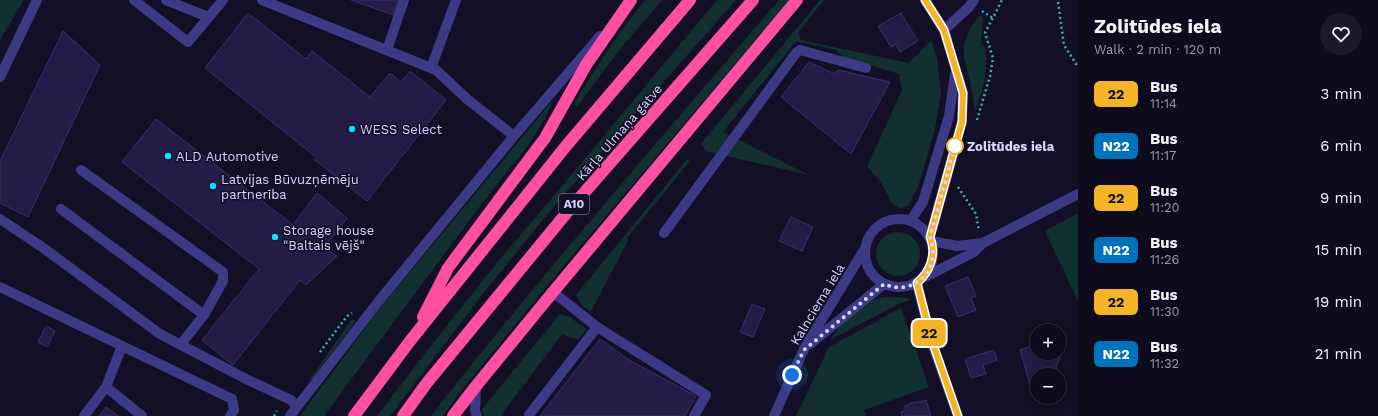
<!DOCTYPE html>
<html lang="en">
<head>
<meta charset="utf-8">
<style>
  body { margin:0; font-family:"Work Sans",sans-serif; background:#1c1929; color:#f1f3f6; height:100vh; display:flex; flex-direction:column; font-size:15px; white-space:nowrap }
  * { box-sizing:border-box; margin:0 }
  p { font-size:13px; color:#9b9ba3 }
  .icon { flex:none; width:22px; height:22px; fill:none; stroke:currentColor; stroke-width:2; stroke-linecap:round; stroke-linejoin:round }
  .map { position:relative; flex:1; overflow:hidden }
  .side { display:flex; flex-direction:column; background:#0e0b1c; width:300px }
  .side>* { flex:none }
  .badge { padding:0 8px; border-radius:6px; font-size:14px; line-height:26px }
  .buttons { position:absolute; left:1030px; top:324px; display:grid; gap:8px }
  .buttons a { display:grid; place-items:center; width:36px; height:36px; border-radius:50%; background:#0e0b1c; box-shadow:0 2px 10px #0003,0 0 0 1px #2e2b3b; font-size:20px }
  .you { position:absolute; width:20px; height:20px; margin:-10px; border:3px solid #fff; border-radius:50%; background:#1a73e8; box-shadow:0 0 0 6px #1a73e833 }
  .map>.badge { position:absolute; translate:-50% -50%; box-shadow:0 0 0 2px #fff }
  .round { display:grid; place-items:center; flex:none; width:42px; height:42px; border-radius:21px; background:#1c1929 }
  .headline { display:flex; align-items:center; justify-content:space-between; height:68px; padding:0 16px }
  h1 { font-size:19px; font-weight:700; line-height:30px }
  ul { padding:0; list-style:none }
  li { display:flex; align-items:center; gap:12px; height:52px; padding:0 16px }
  li div { flex:1 }
  li b { display:block; font-size:15px }
  li em { font-style:normal }
  li .badge { min-width:44px; font-weight:700; text-align:center }
  main { display:flex; flex:1; min-height:0 }
  .map>svg:first-child { display:block }
  .green { fill:#12302f }
  .building { fill:#241b47; stroke:#3b2d73 }
  .lines { fill:none; stroke-linecap:round; stroke-linejoin:round }
  .path { stroke:#2fb8b0; stroke-width:2.5; stroke-dasharray:2 3; stroke-linecap:butt }
  .minor { stroke:#3d3a85; stroke-width:10 }
  .highway { stroke:#ff4fa3; stroke-width:12 }
  .line-casing { stroke:#fff; stroke-width:9 }
  .line { stroke:#f4b427; stroke-width:6 }
  .walk { stroke:#d9d4ff; stroke-width:4; stroke-dasharray:0 7.2 }
  .poi-dot { fill:#00e5ff; stroke:#130f26; stroke-width:1.5 }
  .stop-dot { fill:#fff; stroke:#f4b427; stroke-width:2 }
  .labels { text-anchor:middle; stroke-width:3; stroke-linejoin:round; paint-order:stroke }
  .shield { fill:#130f26; stroke:#9e99be; stroke-width:1 }
  .shield-label { font-size:12px; font-weight:bold; fill:#d9d4ff }
  .poi-label { font-size:13px; fill:#d9d4ff; stroke:#130f26; text-anchor:start }
  .street-label { font-size:13px; fill:#d9d4ff; stroke:#130f26 }
  .stop-label { font-size:13px; font-weight:bold; fill:#d9d4ff; stroke:#130f26; text-anchor:start }
</style>
</head>
<body>
<main>
<div class="map">
<svg width="1078" height="416" viewBox="0 0 1078 416">
  <rect width="100%" height="100%" fill="#130f26"/>
  <path class="green" d="M0,0H24L0,40Z
    M645,0H662L617,53L577,107L574,104C595,68 618,33 645,0Z
    M717,0H736L555,205L485,291L390,416H377L433,343L500,259L547,204Z
    M779,0H789L557,274L460,392L443,416H431C542,274 661,138 779,0Z
    M820,0H824L798,33L801,40L909,63L931,40L937,58L941,93L935,129L919,184L908,206L900,208L892,203L881,182L867,167L902,90L899,74L843,57L836,50L796,41L723,132L809,175L709,152L700,145Z
    M980,15L983,18L981,44L984,45C990,68 983,89 975,111L970,80L964,58V44L970,29Z
    M553,100L545,119L529,144L477,210L324,416H300L380,308Z
    M687,159L690,161L627,238L628,241L591,311C583,308 580,302 576,295Z
    M1078,213V301L1045,231Z
    M876 254a22 22 0 1 1 44 0a22 22 0 1 1-44 0Z
    M885,297L908,298L910,300L901,303L830,340C843,321 861,300 885,297Z
    M901,308L929,387L864,410L866,416H796L829,347Z
    M560,314L570,317L586,329L578,340L562,334L501,415L502,416H484L482,409Z
    M352,319L356,321L312,379L308,382Z"/>
  <path class="building" d="M351,0H398L393,15Z
    M248,13L306,59L312,51L370,97L390,73L401,82L410,71L446,100L367,201L315,160L317,158L205,68Z
    M901,13L918,41L900,52L896,44L891,47L878,26Z
    M63,31L100,65L28,217L0,203V161Z
    M809,62L835,74L838,70L890,82L851,154L781,97Z
    M156,119L293,225L317,193L347,218L324,248L337,256L306,285L300,280L233,365L202,340L259,269L122,162Z
    M791,217L813,227L802,251L779,241Z
    M968,277L976,296L971,298L976,310L958,317L945,286Z
    M752,304L765,309L753,337L740,332Z
    M46,326L55,331L47,347L38,342Z
    M600,339L629,360L696,396L685,416H540Z
    M1037,344V353H1059L1060,359L1056,366L1058,375H1037V382L1030,385L1020,350Z
    M994,350L997,360L983,365L986,374L971,378L965,359Z
    M926,400L931,416H902L901,412L906,410L905,406L909,405L910,403L919,402Z
    M106,407L118,416H99Z"/>
  <g class="lines">
    <path class="path" d="M1058,2L1064,45L1078,67
      M982,11L993,18
      M977,120L990,76L993,58L985,33L1002,0
      M958,187L976,214L979,231
      M320,352L347,316L352,313
      M274,416L277,411"/>
    <path class="minor" d="M134,0L188,42L223,0
      M166,0L208,17
      M262,0L436,70L467,99L514,136
      M925,0L944,30L963,93L962,122L930,237
      M944,30L968,8L974,0
      M387,50L404,0
      M431,68L456,0
      M0,77L37,0
      M81,170L223,272V281L204,315
      M61,209L204,315L181,344
      M865 253a34 34 0 1 1 68 0a34 34 0 1 1-68 0Z
      M0,219L42,247L160,334L250,381L291,400L297,407
      M911,220L923,202L949,116L955,74
      M664,233L796,53L800,50L866,68
      M932,241L957,246L983,243
      M925,277L974,252L983,243L1078,194
      M917,283L931,341L958,416
      M0,287L232,399L234,410L230,416
      M597,327L706,395L694,416
      M810,344L884,284
      M122,346L106,387L142,416
      M476,386L475,411L477,416
      M529,415L597,327L553,292
      M84,416L106,387
      M290,416L378,302L514,136L600,36
      M774,416L804,349L864,250"/>
    <path class="highway" d="M423,317L448,268L545,138L586,65L631,0
      M354,416L410,341L566,146L690,0
      M403,416L426,384L569,210L753,0
      M453,416L476,386L553,292L797,0"/>
  </g>
  <g class="lines">
    <g class="line-casing">
      <path id="line" d="M925,0L944,30L963,93L962,122L930,237C937,254 930,272 917,283L932,341L958,416"/>
    </g>
    <use href="#line" class="line"/>
    <path class="walk" d="M792,375L804,350L884,284C892,287 900,289 909,286C929,280 938,256 930,237L955,146"/>
  </g>
  <g class="poi-dot">
    <circle cx="352" cy="129" r="4"/>
    <circle cx="168" cy="156" r="4"/>
    <circle cx="213" cy="186" r="4"/>
    <circle cx="275" cy="237" r="4"/>
  </g>
  <circle class="stop-dot" cx="955" cy="146" r="8"/>
  <g class="labels">
    <rect class="shield" x="559" y="194" width="30" height="20" rx="3"/>
    <g class="shield-label">
      <text x="574" y="208">A10</text>
    </g>
    <g class="poi-label">
      <text x="360" y="134">WESS Select</text>
      <text x="176" y="161">ALD Automotive</text>
      <text x="221" y="184">Latvijas Būvuzņēmēju<tspan x="221" dy="15">partnerība</tspan></text>
      <text x="283" y="235">Storage house<tspan x="283" dy="15">"Baltais vējš"</tspan></text>
    </g>
    <g class="street-label">
      <text transform="translate(619 132) rotate(-49)" y="5">Kārļa Ulmaņa gatve</text>
      <text transform="translate(817 304) rotate(-59)" y="5">Kalnciema iela</text>
    </g>
    <g class="stop-label">
      <text x="967" y="151">Zolitūdes iela</text>
    </g>
  </g>
</svg>
<div class="buttons">
<a>+</a>
<a>−</a>
</div>
<div class="you" style="left:792px;top:375px"></div>
<b class="badge" style="left:929px;top:333px;background:#f4b427;color:#111">22</b>
</div>
<section class="side">
<div class="headline"><div><h1>Zolitūdes iela</h1><p>Walk · 2 min · 120 m</p></div><a class="round"><svg class="icon" aria-label="heart" viewBox="0 0 24 24"><path d="M12 20l-8-8c-3-5 5-10 8-4 3-6 11-1 8 4z"/></svg></a></div>
<ul>
<li><span class="badge" style="background:#f4b427;color:#111">22</span><div><b>Bus</b><p>11:14</p></div><em>3 min</em></li>
<li><span class="badge" style="background:#0072bc;color:#fff">N22</span><div><b>Bus</b><p>11:17</p></div><em>6 min</em></li>
<li><span class="badge" style="background:#f4b427;color:#111">22</span><div><b>Bus</b><p>11:20</p></div><em>9 min</em></li>
<li><span class="badge" style="background:#0072bc;color:#fff">N22</span><div><b>Bus</b><p>11:26</p></div><em>15 min</em></li>
<li><span class="badge" style="background:#f4b427;color:#111">22</span><div><b>Bus</b><p>11:30</p></div><em>19 min</em></li>
<li><span class="badge" style="background:#0072bc;color:#fff">N22</span><div><b>Bus</b><p>11:32</p></div><em>21 min</em></li>
</ul>
</section>
</main>
</body>
</html>
